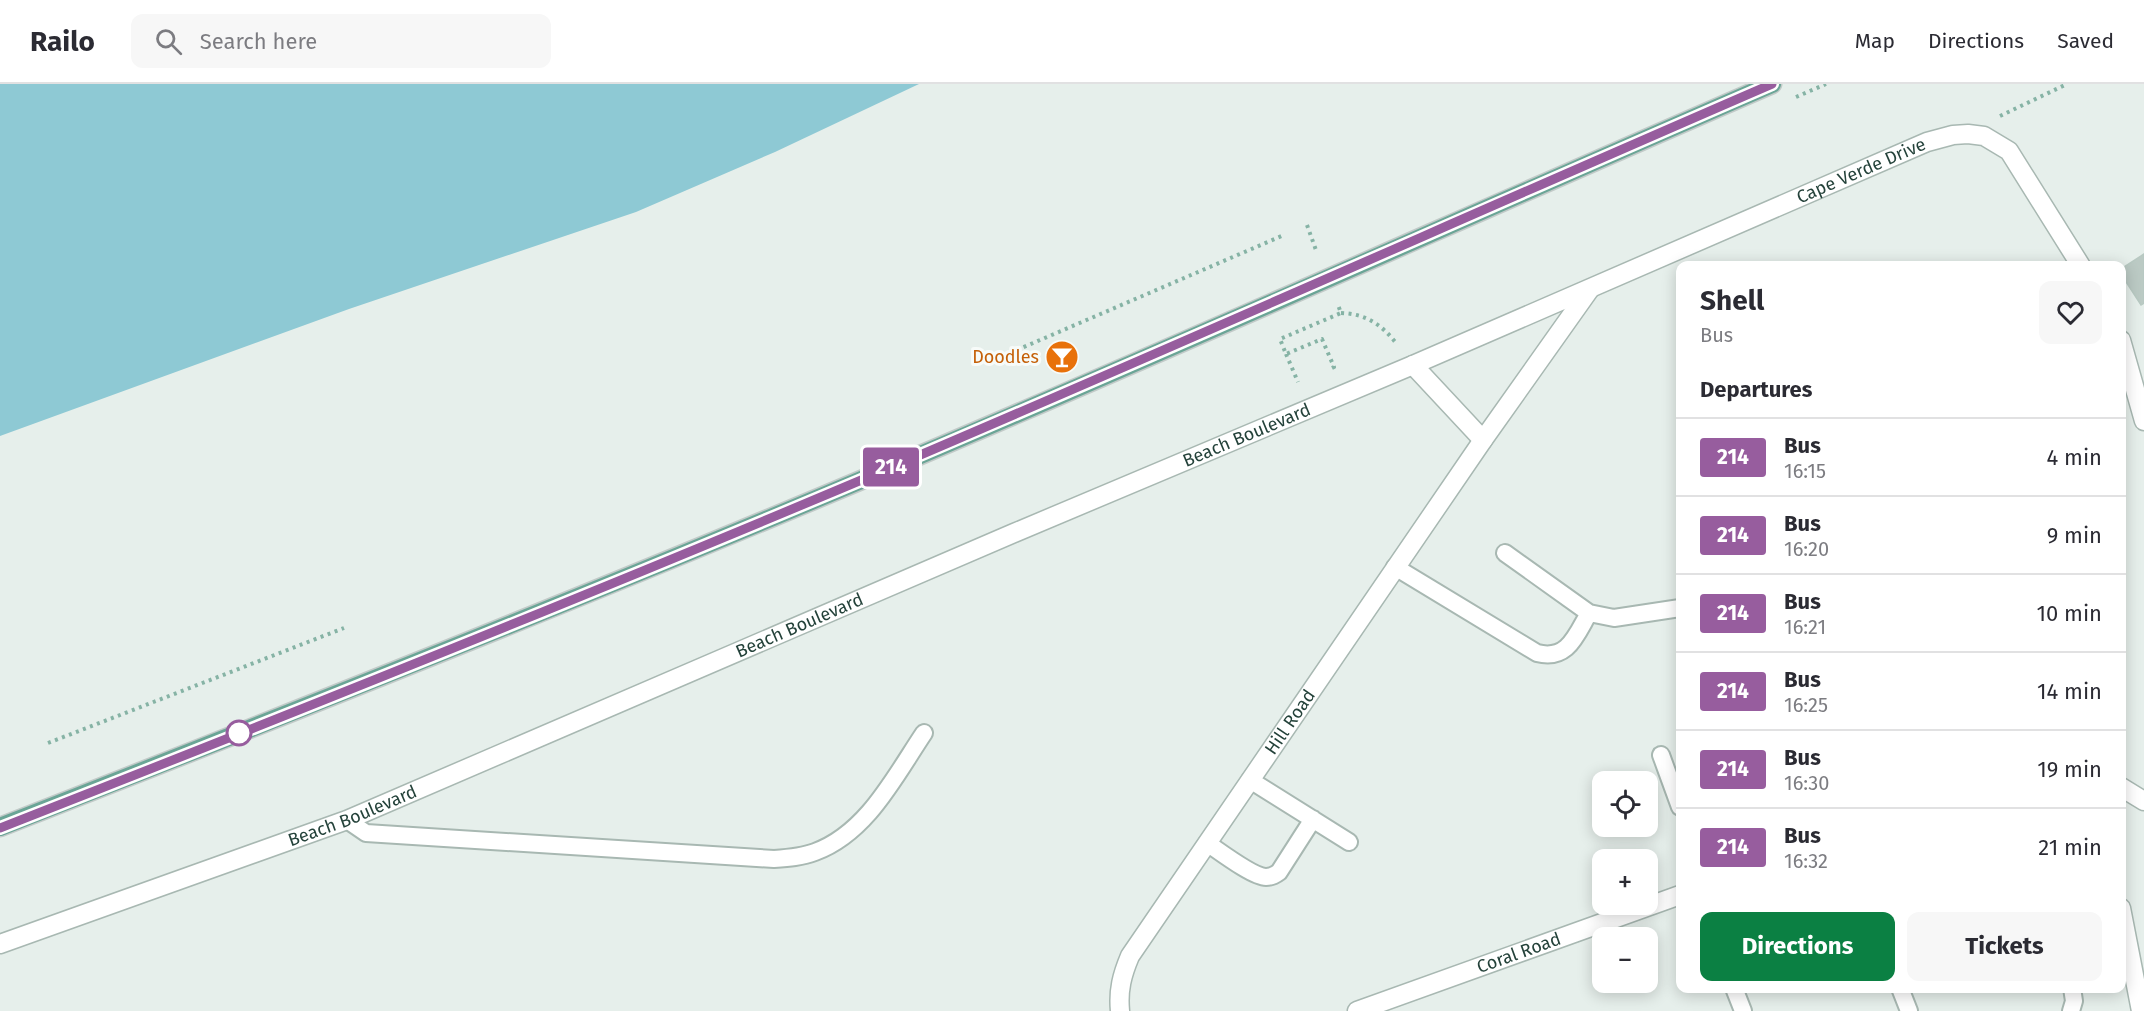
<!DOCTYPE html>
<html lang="en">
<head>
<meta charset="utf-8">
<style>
  body { margin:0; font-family:"Fira Sans",sans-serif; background:#f7f7f7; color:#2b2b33; height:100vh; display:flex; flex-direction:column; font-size:22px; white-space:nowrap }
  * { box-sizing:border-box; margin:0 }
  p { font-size:20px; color:#7c7c81 }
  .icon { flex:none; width:33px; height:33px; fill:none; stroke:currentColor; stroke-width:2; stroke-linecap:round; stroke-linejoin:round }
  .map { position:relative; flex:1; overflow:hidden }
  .details { position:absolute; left:1676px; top:177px; width:450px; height:732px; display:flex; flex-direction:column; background:#fff; border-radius:12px; box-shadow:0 3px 15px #0003 }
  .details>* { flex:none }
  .badge { padding:0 12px; border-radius:4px; font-size:21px; line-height:39px }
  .buttons { position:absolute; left:1592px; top:687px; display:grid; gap:12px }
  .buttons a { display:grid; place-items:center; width:66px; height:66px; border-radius:12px; background:#fff; box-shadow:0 3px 15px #0003; font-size:30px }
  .map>.badge { position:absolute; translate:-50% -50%; box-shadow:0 0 0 3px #fff }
  h2 { padding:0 24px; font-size:22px; line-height:54px }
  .round { display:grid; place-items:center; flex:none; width:63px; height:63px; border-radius:12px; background:#f7f7f7 }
  .overview { display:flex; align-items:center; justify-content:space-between; height:102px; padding:0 24px }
  h1 { font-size:28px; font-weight:700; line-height:45px }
  .primary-button { display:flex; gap:12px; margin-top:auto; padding:12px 24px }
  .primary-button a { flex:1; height:69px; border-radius:12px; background:#0b8043; color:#fff; font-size:24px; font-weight:700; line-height:69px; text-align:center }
  .primary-button a+a { background:#f7f7f7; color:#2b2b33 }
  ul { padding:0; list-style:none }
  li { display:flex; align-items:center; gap:18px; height:78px; padding:0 24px; border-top:2px solid #e1e1e2 }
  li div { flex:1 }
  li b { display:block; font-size:22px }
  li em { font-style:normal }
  li .badge { min-width:66px; font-weight:700; text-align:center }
  header { display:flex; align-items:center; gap:36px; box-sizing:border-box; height:84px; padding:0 30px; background:#fff; border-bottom:2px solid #e1e1e2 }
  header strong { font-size:28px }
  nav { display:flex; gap:33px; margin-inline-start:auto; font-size:21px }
  .search { width:420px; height:54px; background:#f7f7f7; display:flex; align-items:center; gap:15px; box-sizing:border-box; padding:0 21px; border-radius:12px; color:#7c7c81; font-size:22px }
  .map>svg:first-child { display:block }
  .water { fill:#8ec9d4 }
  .building { fill:#bbcac4; stroke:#b8c9c2; stroke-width:1.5 }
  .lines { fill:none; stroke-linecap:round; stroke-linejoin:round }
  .lane-casing { stroke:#a8b8b2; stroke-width:20 }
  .street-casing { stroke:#a8b8b2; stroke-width:21 }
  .primary-casing { stroke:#c2cac8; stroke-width:21 }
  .path { stroke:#86b3a5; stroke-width:4; stroke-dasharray:3 4.5; stroke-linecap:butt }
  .lane { stroke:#fff; stroke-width:16 }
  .street { stroke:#fff; stroke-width:18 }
  .primary { stroke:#6aa596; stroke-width:18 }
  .line-casing { stroke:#fff; stroke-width:14 }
  .line { stroke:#975d9e; stroke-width:9 }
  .stop-dot { fill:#fff; stroke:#975d9e; stroke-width:3 }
  .labels { text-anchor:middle; stroke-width:6; stroke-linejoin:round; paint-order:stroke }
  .street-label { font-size:18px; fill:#24423a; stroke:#f7fbf9 }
  .food-label { font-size:18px; fill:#c56008; stroke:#f7fbf9; text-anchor:end }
</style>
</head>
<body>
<header>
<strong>Railo</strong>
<div class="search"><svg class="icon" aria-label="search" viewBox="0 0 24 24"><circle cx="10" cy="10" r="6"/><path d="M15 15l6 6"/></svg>Search here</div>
<nav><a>Map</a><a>Directions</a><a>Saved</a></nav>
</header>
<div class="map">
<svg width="2144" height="927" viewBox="0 0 2144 927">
  <rect width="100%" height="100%" fill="#e6efeb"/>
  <path class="water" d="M0,0H919L775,68L636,128L349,225L0,352Z"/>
  <path class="building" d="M2144,170V219L2141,221L2121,190V185Z"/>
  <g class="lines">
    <g class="lane-casing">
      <path id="lane" d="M1395,483L1537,569C1568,577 1576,551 1589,529L1505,469
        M1589,529L1614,534L1680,524
        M1661,671L1680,723
        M1250,696L1349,758
        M347,736L366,749L774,775C788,774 802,773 815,768C867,749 895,692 924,649
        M1207,759C1219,767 1253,793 1266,793C1271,793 1275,791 1279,788L1313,735
        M1734,904L1743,927
        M1900,904L1909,927
        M2071,927L2074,917L2072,904"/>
    </g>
    <g class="street-casing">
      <g id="street">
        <path d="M2121,256L2144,337"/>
        <path d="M1413,281L1483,356"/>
        <path d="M2121,703L2144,717"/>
        <path d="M2121,824L2141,927"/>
        <path id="s1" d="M0,860L347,736L1014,449L1413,281L1927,58L1953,51L1968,50L1984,52L2009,67L2081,182"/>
        <path id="s2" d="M1120,927C1118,906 1122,891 1130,872L1483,356L1590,205"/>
        <path id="s3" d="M1357,927L1680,811"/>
      </g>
    </g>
    <g class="primary-casing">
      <path id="primary" d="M0,743C294,628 587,512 878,389C1177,263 1474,129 1772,0"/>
    </g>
    <path class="path" d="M1796,13L1826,0
      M2000,32L2067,0
      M1307,141L1317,169
      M1341,229C1366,230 1381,240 1396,259
      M1286,270L1298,298
      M996,275L1284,151
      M1332,284L1334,283L1322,255L1286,270L1280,255L1341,229L1338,221
      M48,659L344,544"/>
    <use href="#lane" class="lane"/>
    <use href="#street" class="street"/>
    <use href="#primary" class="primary"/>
  </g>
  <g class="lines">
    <g class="line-casing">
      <path id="line" d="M0,744C294,629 587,512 878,389C1177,262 1474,129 1772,0"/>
    </g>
    <use href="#line" class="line"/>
  </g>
  <defs>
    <g id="bar-disc" transform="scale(1.725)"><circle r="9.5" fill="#e8710a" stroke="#f7fbf9"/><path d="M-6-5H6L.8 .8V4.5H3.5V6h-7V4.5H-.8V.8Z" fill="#fff"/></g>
  </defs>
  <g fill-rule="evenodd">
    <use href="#bar-disc" x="1062" y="273"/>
  </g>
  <circle class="stop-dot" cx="239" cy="649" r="12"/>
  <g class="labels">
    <g class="street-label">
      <text dy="6" stroke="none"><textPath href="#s1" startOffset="2016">Cape Verde Drive</textPath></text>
      <text dy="6" stroke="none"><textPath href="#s1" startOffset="1347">Beach Boulevard</textPath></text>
      <text dy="6" stroke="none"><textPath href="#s1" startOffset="861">Beach Boulevard</textPath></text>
      <text dy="6" stroke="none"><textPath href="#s2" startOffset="340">Hill Road</textPath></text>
      <text dy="6" stroke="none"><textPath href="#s1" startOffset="375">Beach Boulevard</textPath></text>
      <text dy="6" stroke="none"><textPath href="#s3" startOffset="172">Coral Road</textPath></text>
    </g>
    <g class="food-label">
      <text x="1039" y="279">Doodles</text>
    </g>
  </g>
</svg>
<div class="buttons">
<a><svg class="icon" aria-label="locate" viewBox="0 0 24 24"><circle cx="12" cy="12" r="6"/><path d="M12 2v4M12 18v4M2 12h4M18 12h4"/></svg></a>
<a>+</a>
<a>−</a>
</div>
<b class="badge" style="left:891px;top:383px;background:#975d9e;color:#fff">214</b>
<section class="details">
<div class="overview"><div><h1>Shell</h1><p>Bus</p></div><a class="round"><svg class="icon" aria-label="heart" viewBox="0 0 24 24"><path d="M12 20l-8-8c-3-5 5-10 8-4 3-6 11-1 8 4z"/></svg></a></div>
<h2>Departures</h2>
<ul>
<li><span class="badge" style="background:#975d9e;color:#fff">214</span><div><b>Bus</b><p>16:15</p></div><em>4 min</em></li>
<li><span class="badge" style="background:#975d9e;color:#fff">214</span><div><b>Bus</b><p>16:20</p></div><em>9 min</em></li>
<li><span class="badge" style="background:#975d9e;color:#fff">214</span><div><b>Bus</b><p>16:21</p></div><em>10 min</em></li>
<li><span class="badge" style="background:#975d9e;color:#fff">214</span><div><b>Bus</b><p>16:25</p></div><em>14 min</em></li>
<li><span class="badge" style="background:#975d9e;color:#fff">214</span><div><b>Bus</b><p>16:30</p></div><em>19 min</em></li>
<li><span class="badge" style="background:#975d9e;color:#fff">214</span><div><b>Bus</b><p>16:32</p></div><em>21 min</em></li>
</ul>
<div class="primary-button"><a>Directions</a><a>Tickets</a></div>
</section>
</div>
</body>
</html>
